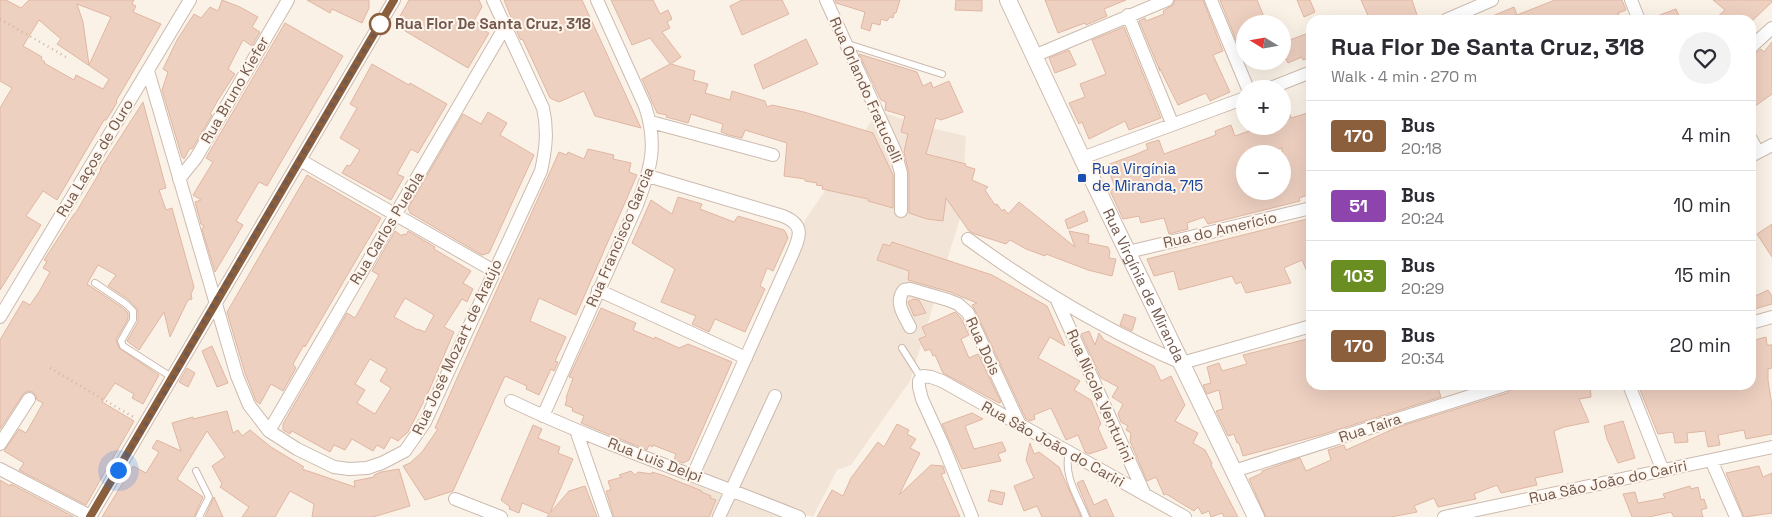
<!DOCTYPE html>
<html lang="en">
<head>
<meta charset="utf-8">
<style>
  body { margin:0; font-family:"Space Grotesk",sans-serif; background:#f2f2f3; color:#2b2b33; height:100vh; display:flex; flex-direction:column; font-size:19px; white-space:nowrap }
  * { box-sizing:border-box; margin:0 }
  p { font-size:16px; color:#7c7c81 }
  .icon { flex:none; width:28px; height:28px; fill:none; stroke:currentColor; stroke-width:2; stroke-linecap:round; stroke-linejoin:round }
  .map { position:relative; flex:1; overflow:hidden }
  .side { position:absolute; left:1306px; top:15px; width:450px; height:375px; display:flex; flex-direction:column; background:#fff; border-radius:15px; box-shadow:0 5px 20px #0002 }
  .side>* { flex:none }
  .badge { padding:0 10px; border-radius:4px; font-size:18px; line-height:32px }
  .needle { width:32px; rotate:281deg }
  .tools { position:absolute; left:1236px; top:15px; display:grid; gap:10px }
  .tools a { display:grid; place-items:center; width:55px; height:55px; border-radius:50%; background:#fff; box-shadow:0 5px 20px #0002; font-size:25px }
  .you { position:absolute; width:25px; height:25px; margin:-12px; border:4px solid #fff; border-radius:50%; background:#1a73e8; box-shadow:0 0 0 8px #1a73e833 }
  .map>.badge { position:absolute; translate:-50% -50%; box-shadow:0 0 0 2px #fff }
  .round { display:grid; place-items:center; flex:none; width:52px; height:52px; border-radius:26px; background:#f2f2f3 }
  .overview { display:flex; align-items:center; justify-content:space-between; height:85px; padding:0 25px }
  h1 { font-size:24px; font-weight:700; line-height:38px }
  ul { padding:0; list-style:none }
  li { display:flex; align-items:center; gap:15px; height:70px; padding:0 25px; border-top:1px solid #e1e1e2 }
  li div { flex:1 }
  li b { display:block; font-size:19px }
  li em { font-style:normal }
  li .badge { min-width:55px; font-weight:700; text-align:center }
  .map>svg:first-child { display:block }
  .residential { fill:#f2e4d6 }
  .building { fill:#eed0c0; stroke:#e0b6a2; fill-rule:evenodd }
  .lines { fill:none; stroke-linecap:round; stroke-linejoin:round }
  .service-casing { stroke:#ccbaae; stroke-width:8 }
  .minor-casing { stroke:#ccbaae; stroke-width:14 }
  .tertiary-casing { stroke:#ccbaae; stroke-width:18 }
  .path { stroke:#d3b4a3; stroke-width:2.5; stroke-dasharray:1 4; stroke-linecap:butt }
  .service { stroke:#fff; stroke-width:6 }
  .minor { stroke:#fff; stroke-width:12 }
  .tertiary { stroke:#fff; stroke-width:16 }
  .line-casing { stroke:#fff; stroke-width:11 }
  .line { stroke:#8b5e3c; stroke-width:8 }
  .walk { stroke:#73594d; stroke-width:5; stroke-dasharray:0 9 }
  .stop-dot { fill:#fff; stroke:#8b5e3c; stroke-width:2.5 }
  .transit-dot { fill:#1a4fb4; stroke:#fef6ed; stroke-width:2 }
  .labels { text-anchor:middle; stroke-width:4; stroke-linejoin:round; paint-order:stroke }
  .stop-label { font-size:15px; font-weight:bold; fill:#73594d; stroke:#fef6ed; text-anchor:start }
  .street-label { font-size:15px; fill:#73594d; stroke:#fef6ed }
  .transit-label { font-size:15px; fill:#164399; stroke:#fef6ed; text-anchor:start }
</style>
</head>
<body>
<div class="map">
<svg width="1772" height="517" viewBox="0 0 1772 517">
  <rect width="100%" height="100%" fill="#fbf2e7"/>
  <path class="residential" d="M878,111L927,127L966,136L961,215L910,381L851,465L837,470L813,517L787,508L783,517H679L692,466L802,225Z"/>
  <path class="building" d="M0,0H6L21,8L29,0H134L132,4L136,6L133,12L161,24L116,101L117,102L112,111L106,120H104L57,200L43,191L26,216L41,225L0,290V108L12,88L0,81ZM77,4L111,17L89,65L83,22ZM39,20L61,39L57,44L109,79L103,89L76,75L74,80L44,63L45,62L41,59L42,57L23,46Z
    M222,0L240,7L258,17L252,27L260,32L252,46L243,40L228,69L235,74L218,100L210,114L212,115L192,149L190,148L184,159L182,157L162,90L168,72L163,69L177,40L194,14L201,18L210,7L218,11Z
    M307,0H369V8L362,23L332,9L330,13Z
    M409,0H479L482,7L474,21L480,24L478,27L489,33L468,68L395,25Z
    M504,0H582L641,128L595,116L584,91L559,102L550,98L523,40L520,39Z
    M611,0H653L660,14L668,10L672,19L667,22L670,28L662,32L681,57L671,64L695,71L693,80L708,84L705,93L730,100L732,91L765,101L767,107L772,105L804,112L873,133L893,175V208L868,201V199L822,189L823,186L816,185L817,183L805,181V179L784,176L787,143L745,130L742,138L729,135L721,132L723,124L691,114L688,123L666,117L667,115L657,113L642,79L670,64L650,38L632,45Z
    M742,0H782L789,14L742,35L730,6Z
    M835,0H900L896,13H894L893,18L890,17L887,21L881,19L880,25L872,23L870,31L861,28L865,12L836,3Z
    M956,0H982V11L955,10Z
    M1045,0H1126L1104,9L1107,16L1086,25L1085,23L1058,33Z
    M1175,0H1203L1223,51L1213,55L1230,92L1210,101L1206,93L1178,105L1159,67L1160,71L1139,21L1145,18L1146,21L1164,14L1163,11L1173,5Z
    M1220,0H1257L1267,24H1245V43L1238,45Z
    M1297,0H1310L1315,12L1304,17Z
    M1361,0H1412L1418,18L1412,20H1370Z
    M1555,0H1622L1626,10L1618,13L1621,20H1483L1514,7L1517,15Z
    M1713,0H1772V2L1753,20H1714L1725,10Z
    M1676,9L1681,20H1649V19Z
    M285,23L343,56L267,186L259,182L236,221L243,225L215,272L202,229L204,226L201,224L195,202L201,200L193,195L213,162L206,158Z
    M1124,27L1161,118L1129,130L1125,121L1089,139L1082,122L1079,124L1069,103L1085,97L1080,84L1106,74L1092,40Z
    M1311,32V57L1303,60L1302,57L1288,63L1286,59L1282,60V43Z
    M806,39L818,64L763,89L754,65Z
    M1772,42V94L1751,109V57L1761,49L1764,52Z
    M1069,50L1076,65L1055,73L1049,58Z
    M859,54L917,72L923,86L931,82L933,88L949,81L963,112L941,120L936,118L926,154L966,164L965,166L975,169L972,180L988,187L985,190L995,205L997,204L1002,211L1004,209L1008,214L1019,202L1075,247L1069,231L1089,235L1088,243L1108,247L1110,252L1109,258L1116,259L1112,276L1088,270L1046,254L1045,256L1026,249L1010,240L1006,244L975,234L969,231L946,198L943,221L927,219L909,213V173L904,152L908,134L901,132L905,116L885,110L886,102L881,100Z
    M372,64L409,85L410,83L447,104L418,153L411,149L397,174L404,177L391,200L342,173L347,165L350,166L360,150L340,138L357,108L350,104Z
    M1285,100L1291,118L1311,112V194L1299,198L1300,201L1208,224L1204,217L1187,223L1188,229L1169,234L1164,218L1141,223L1139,216L1123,219L1110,191L1115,188L1107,165L1137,154L1148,149L1146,144L1159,140L1164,154L1216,135L1215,131L1231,125L1235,136L1255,129L1254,126H1282V101ZM1282,148V191H1245V154H1264Z
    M143,102L166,188L159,190L166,210L172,208L194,287L191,294L192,299L188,300L170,337L164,312L139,350L127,341L138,322V310L129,300L108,286L116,275L98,265L87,284L123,308L128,313V319L116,340L119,348L159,375L143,404L132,398L134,394L115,383L102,402L134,421L86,505L19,470L24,463L4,451L19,429L26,433L43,403L37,400L36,396L33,392L29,391L24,393L0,429V340L23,301L30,305L39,292L50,272L43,268L47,261L44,260L74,214H75L101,170L100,169Z
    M488,112L507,123L500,135L534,155L489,253L482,255L410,213L408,208L463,114L481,124Z
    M588,149L614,155L613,159L631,163L629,172L637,175L576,315L539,298L530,321L566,337L555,361L558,362L554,371L551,369L539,395L526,389L527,386L505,376L453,491L425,500L403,466L410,463L422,452L438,429L435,428L458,376L559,152L567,155L568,152L584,159Z
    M307,175L381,218L305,347L304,345L293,364L296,368L283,391L271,384L260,404L256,401L245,373L227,312Z
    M678,197L702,204L700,209L734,222L738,216L784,230L786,233L788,238L773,271L767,268L760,286L765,289L745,332L715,319L709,332L692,324L696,316L661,302L675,269L632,243L651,200L672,214Z
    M1084,211L1088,221L1068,229L1065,220Z
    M1311,218V281L1302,260L1284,268L1291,283L1246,293L1241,282L1236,284L1232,276L1179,290L1174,271L1154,276L1147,259Z
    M1772,224V257L1757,234Z
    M395,231L402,236L403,234L406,235L408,231L435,247L434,249L471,271L463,283L473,289L467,302L462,299L444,327L454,332L428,393L408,432L398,441L391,437L384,449L377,445L373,451L352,439L345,450L334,445L330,452L292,431L290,434L283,430V424L347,313L355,318L379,275L372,271ZM405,298L434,315L425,332L418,329V330L394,317ZM370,359L387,369L380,381L391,388L375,414L357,403L365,390L355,384Z
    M892,242L992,275L1047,306L1065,346L1050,337L1038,358L1080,381L1074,390L1091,400L1101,424L1098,428L1107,448L1089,454L1085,452L1078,435L1066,440L1051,408L1034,415L1035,419L1030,421L1026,419L975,310L972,305L977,303L950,292L908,280L909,271L877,260L883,244L890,246Z
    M1768,290L1772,296V304L1751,310V298Z
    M914,299L919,300L926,313L914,316L908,302Z
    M601,308L636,323L633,330L654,339L655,337L679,348L688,344L732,362L689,460L683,463L674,460L676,454L653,445L652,447L649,445L647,450L581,423L584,416L572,411L573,408L565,405L567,399L566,398L573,378L569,377Z
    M955,312L961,318L969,335L961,339L969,358L978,354L1001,402L999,403L943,373L935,355L933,356L930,349L925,351L919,339L926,336L922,327Z
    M1124,314L1136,318L1132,331L1120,325Z
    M1089,331L1095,345L1099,333L1104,340L1154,366L1161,381L1171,376L1185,405L1175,421L1198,433L1193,443L1205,450L1212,463L1211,465L1238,517H1224L1222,513L1211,517L1209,511L1202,514L1198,507L1194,511L1166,494L1164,495L1156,477L1147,481L1130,441L1131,433L1126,430L1128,426L1121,422L1118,414L1123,404L1112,397L1118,387L1101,378L1081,334Z
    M1766,337L1767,345H1772V368L1768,369V380L1772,406V434L1746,439L1744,430L1718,435L1720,445L1708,447L1705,431L1687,433L1688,442L1675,443L1673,432L1658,434L1638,385H1751V341Z
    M1311,338V387L1320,385H1437L1441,397L1321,435L1243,456L1239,443H1237L1234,434L1228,436L1216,411L1223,409L1219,390L1207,394L1203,385L1211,383L1207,367L1219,363L1222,371L1247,364L1243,355Z
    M212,346L228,383L217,387L202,351Z
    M187,368L195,373L188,387L179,382Z
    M1513,385H1590L1591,397L1579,399L1589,422L1564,427L1554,431L1563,472L1535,478L1537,485L1501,493L1497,485L1474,494L1476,499L1438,507L1434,498L1414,506L1417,512L1391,517H1266L1249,479L1262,473V471L1300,458L1306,471L1331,460L1328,450L1344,445L1346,450L1398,427L1507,393L1511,390Z
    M227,411L233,433L238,430L242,436L250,430L271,447L304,467L302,469L355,487L354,481L374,477V475L381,472L399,469L410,506L373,517H312L314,504L290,491L275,517H242L249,507L220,487L222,484L212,466L225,457L207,431L177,479L203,497L194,517H102L133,466L146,473L159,452L152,448L157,440L181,451L172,423L193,417V419Z
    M972,413L983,419L965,426L974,449L1002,442L1006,451L998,454L1001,461L962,469L942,424Z
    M1623,421L1635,458L1618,463L1607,439L1604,426Z
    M897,424L909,430L907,434L916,439L910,448L920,453L899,495L931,465L943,466L945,473L941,474L960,517H817L832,490L843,496L851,478L878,442L884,447Z
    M533,425L542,429L538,438L560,447L558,453L573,459L550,513L569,491L585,486L597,517H547L549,514L522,503L519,513L509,509L510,507L501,500Z
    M1030,443L1034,454L1039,452L1059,467L1081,517H1042L1037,506L1024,511L1014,486L1034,478L1026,460Z
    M1759,466L1763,477L1772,473V513L1744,517L1726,473Z
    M631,471L635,475L638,472L652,474V472L665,476L702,491L701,492L711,496L710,498L716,500L709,517H614L606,491L611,490L608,481L622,477L619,475Z
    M0,480L10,486L11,484L74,517H0Z
    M1083,480L1094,505L1106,499L1114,517H1091L1077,483Z
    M1690,486L1691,489L1698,487L1701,500L1704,499L1707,508L1701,510L1703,517H1674L1671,512L1649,517H1632L1623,494L1635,492L1638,503L1665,498L1663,494Z
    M991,490L1005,493L1002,505L988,501Z
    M214,497L223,517H205L213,499Z"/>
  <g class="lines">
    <g class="service-casing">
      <path id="service" d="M848,44L942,74
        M95,283L126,304L133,311V320L121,341L123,346L173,378
        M902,348L921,378
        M1069,453C1063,475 1078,497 1086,517
        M196,471L209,497L199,517"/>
    </g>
    <g class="minor-casing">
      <path id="minor" d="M826,0L895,151L901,173V211
        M1211,0L1248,89
        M1631,0L1639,20
        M1128,15L1172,123
        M1446,20L1492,0
        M1751,47L1772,28
        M1034,56L1167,0
        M148,71L237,376L249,405L269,431L297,449L334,467L349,469L367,468L382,463L405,451L425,422L541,171C546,149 548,130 543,108L493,0
        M1268,89L1311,72
        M651,122L773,155
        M1751,139L1758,152
        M1751,156L1772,145
        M1082,158L1245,98
        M300,160L494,271
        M648,176L783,216C805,225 800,236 792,255L693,475
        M179,179L196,158L288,0
        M968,239C1035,288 1106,331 1182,363L1311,326
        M1128,252L1311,208
        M598,290L746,358
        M1056,298L1145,495
        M0,317L190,0
        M1751,323L1772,317
        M910,327C904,315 894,302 904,290L910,289L948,300L958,304L968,313L1020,425
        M1629,385L1663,471
        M511,401C604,445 703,478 799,517
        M543,416L637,205C651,168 658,145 645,106L597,0
        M576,430L606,517
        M269,431L506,25
        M0,444L29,399
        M1711,460L1736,517
        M0,469L90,516
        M1234,471L1505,385
        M455,499L501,517
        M90,517L394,0
        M719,517L775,396
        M972,517L943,445L922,399L919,387V381L923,376L931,377L942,381L1185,517
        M1444,517L1772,447"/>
    </g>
    <g class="tertiary-casing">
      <g id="tertiary">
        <path id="s1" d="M1008,0L1082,158L1256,517"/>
      </g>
    </g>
    <path class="path" d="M0,19L66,57
      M50,368L135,418"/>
    <use href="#service" class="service"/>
    <use href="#minor" class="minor"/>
    <use href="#tertiary" class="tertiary"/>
  </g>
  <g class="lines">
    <g class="line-casing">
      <path id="line" d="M90,517L394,0"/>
    </g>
    <use href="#line" class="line"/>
    <path class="walk" d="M118,470L173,378L216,300L380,24"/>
  </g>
  <circle class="stop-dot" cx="380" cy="24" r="10"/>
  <rect class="transit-dot" x="1077" y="173" width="10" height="10" rx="2.5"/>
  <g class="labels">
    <g class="stop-label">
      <text x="395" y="29">Rua Flor De Santa Cruz, 318</text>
    </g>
    <g class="street-label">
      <text transform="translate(235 90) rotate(-60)" y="5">Rua Bruno Kiefer</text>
      <text transform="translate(866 90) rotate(66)" y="5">Rua Orlando Fratucelli</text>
      <text transform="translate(95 158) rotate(-59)" y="5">Rua Laços de Ouro</text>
      <text transform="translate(387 228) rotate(-59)" y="5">Rua Carlos Puebla</text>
      <text transform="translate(1220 230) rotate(-13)" y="5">Rua do Amerício</text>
      <text transform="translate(620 237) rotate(-67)" y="5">Rua Francisco Garcia</text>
      <text dy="5" stroke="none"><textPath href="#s1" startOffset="316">Rua Virgínia de Miranda</textPath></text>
      <text transform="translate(983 346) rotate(65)" y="5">Rua Dois</text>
      <text transform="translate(457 347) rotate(-65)" y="5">Rua José Mozart de Araújo</text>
      <text transform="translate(1100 396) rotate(66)" y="5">Rua Nicola Venturini</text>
      <text transform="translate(1370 428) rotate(-18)" y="5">Rua Taira</text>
      <text transform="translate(1053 444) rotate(29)" y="5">Rua São João do Cariri</text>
      <text transform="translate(655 460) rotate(21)" y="5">Rua Luis Delpi</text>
      <text transform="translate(1608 482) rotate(-12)" y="5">Rua São João do Cariri</text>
    </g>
    <g class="transit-label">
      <text x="1092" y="174">Rua Virgínia<tspan x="1092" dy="17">de Miranda, 715</tspan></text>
    </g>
  </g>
</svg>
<div class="tools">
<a><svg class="needle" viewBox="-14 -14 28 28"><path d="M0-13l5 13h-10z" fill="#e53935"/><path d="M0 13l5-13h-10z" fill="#7c7c81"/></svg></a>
<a>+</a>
<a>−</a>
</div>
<div class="you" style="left:118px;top:470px"></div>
<section class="side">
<div class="overview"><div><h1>Rua Flor De Santa Cruz, 318</h1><p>Walk · 4 min · 270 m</p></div><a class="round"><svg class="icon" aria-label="heart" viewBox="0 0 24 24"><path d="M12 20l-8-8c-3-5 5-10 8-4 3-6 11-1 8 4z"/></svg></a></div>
<ul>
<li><span class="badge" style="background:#8b5e3c;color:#fff">170</span><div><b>Bus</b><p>20:18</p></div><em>4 min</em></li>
<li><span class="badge" style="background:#8e44ad;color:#fff">51</span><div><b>Bus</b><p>20:24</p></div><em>10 min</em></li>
<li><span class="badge" style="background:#6b8e23;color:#fff">103</span><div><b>Bus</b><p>20:29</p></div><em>15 min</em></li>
<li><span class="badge" style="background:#8b5e3c;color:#fff">170</span><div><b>Bus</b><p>20:34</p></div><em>20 min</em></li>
</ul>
</section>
</div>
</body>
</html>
